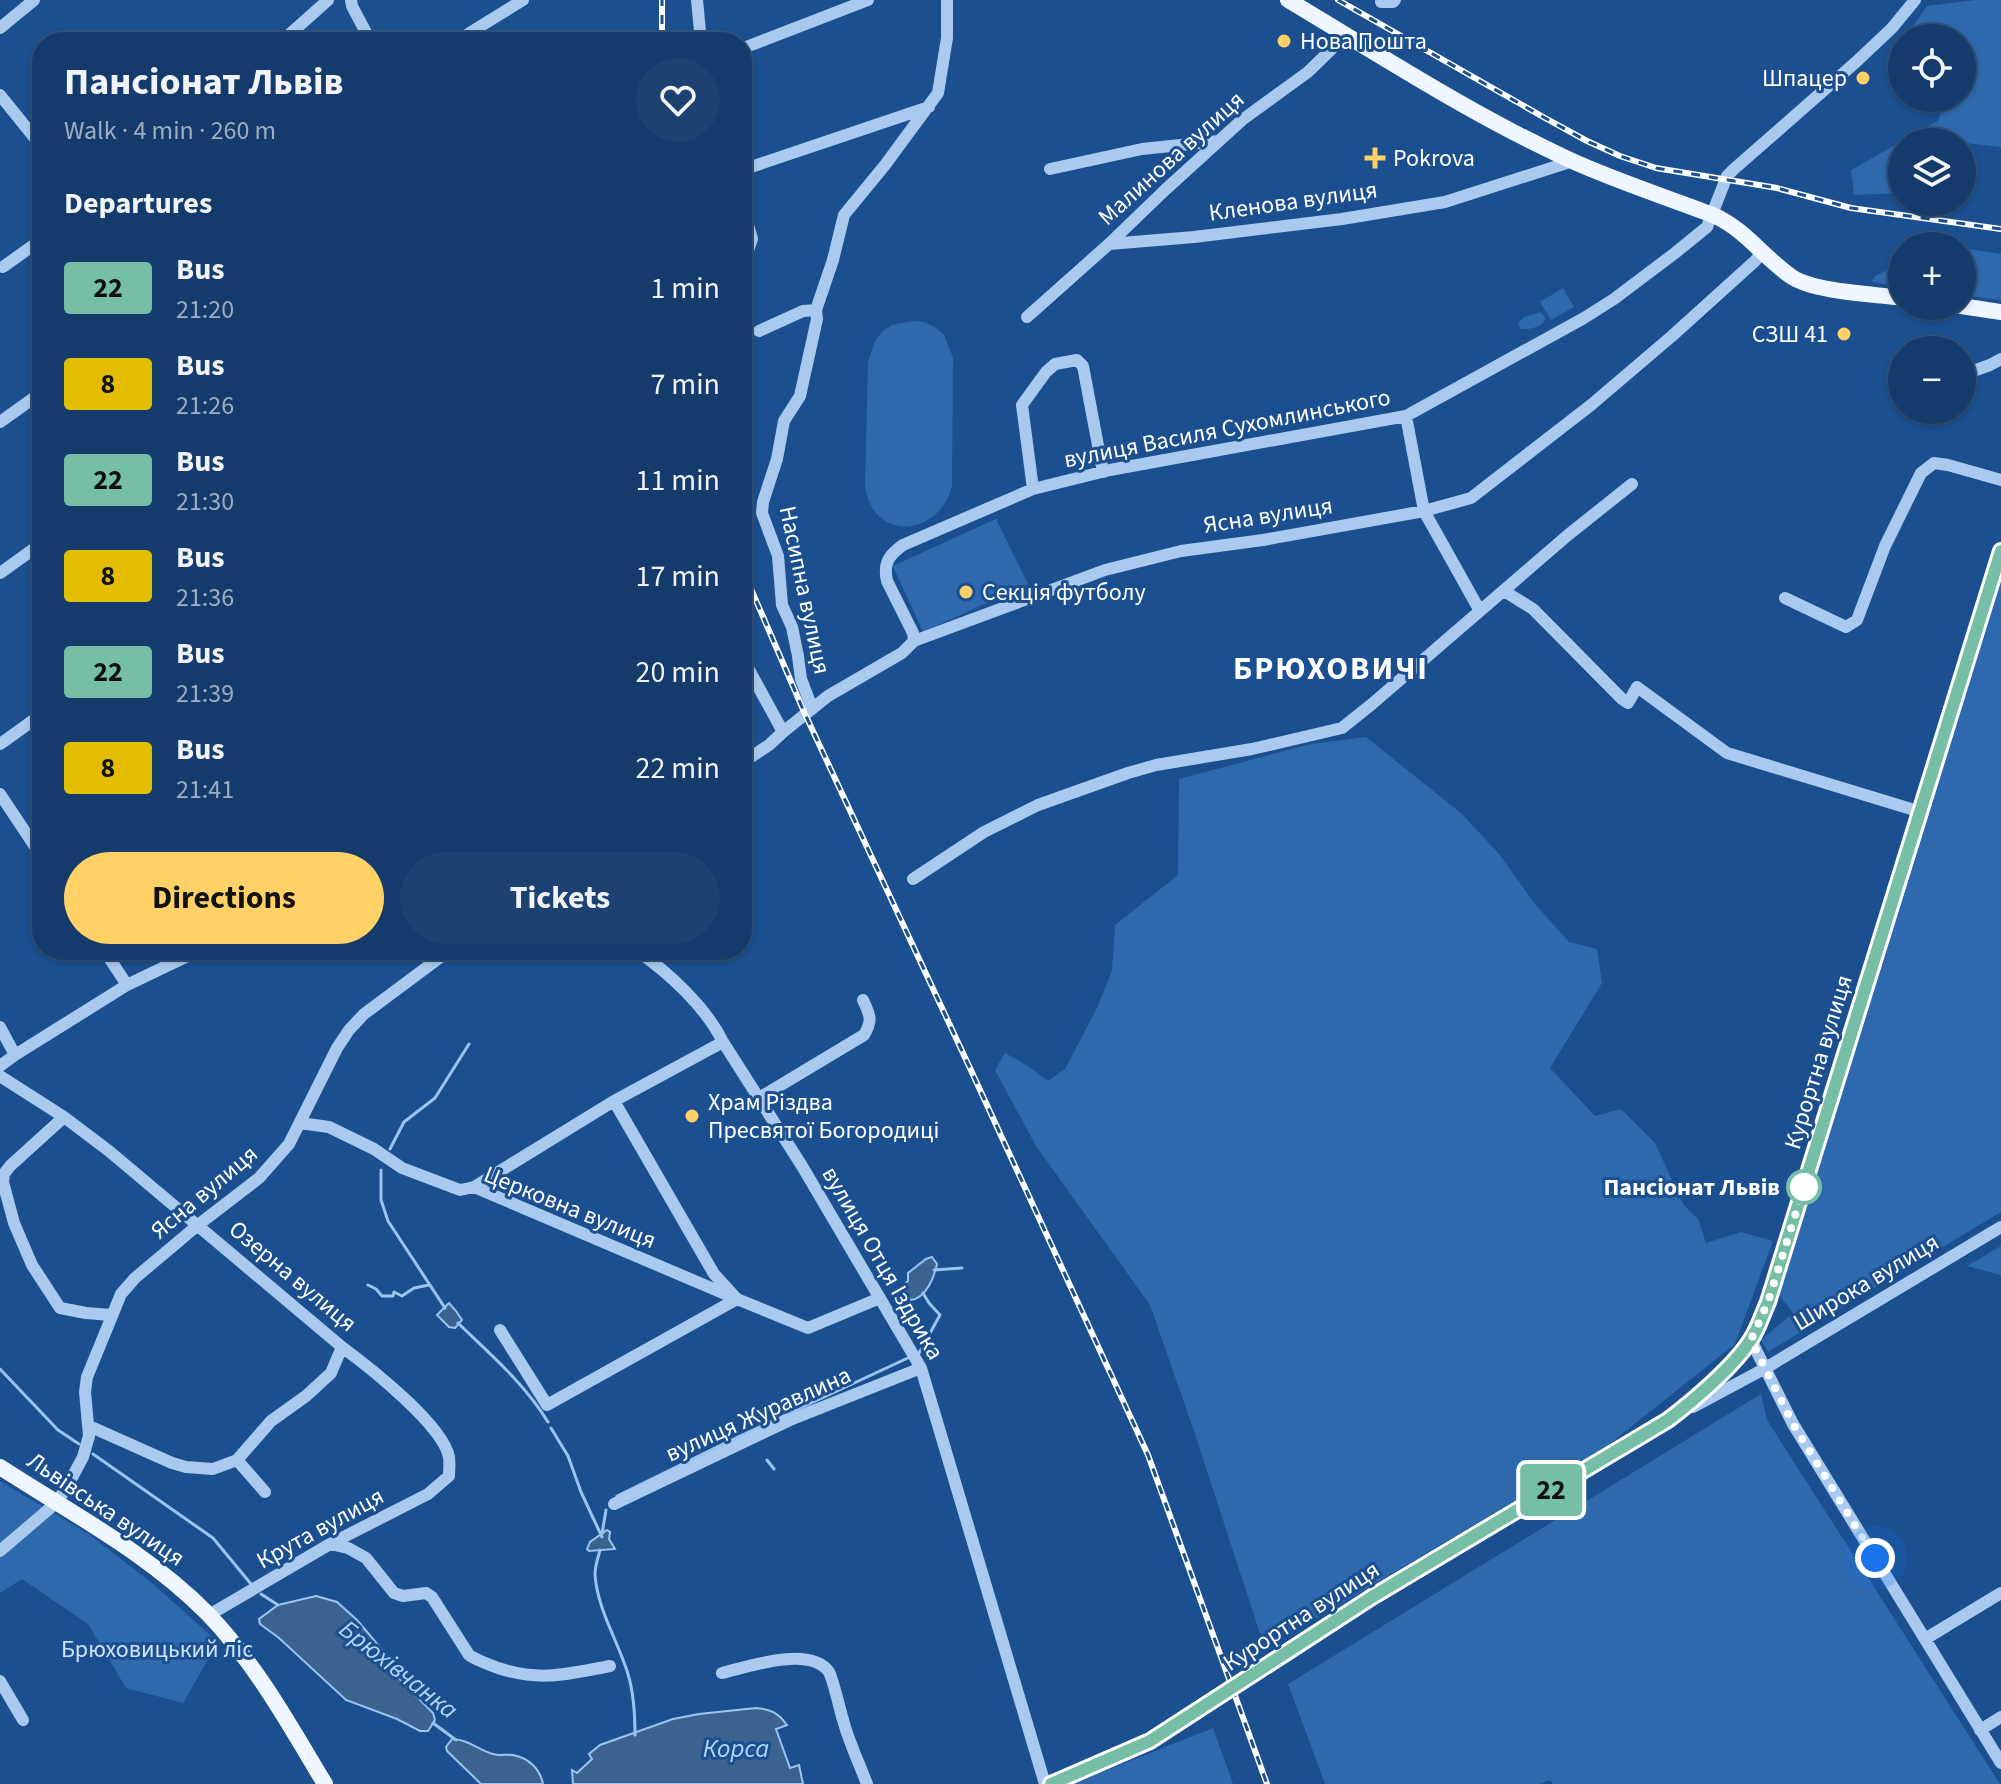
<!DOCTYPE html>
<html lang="en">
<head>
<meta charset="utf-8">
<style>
  body { margin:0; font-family:"Source Sans 3",sans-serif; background:#1d4271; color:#f1f3f6; height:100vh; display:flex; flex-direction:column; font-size:30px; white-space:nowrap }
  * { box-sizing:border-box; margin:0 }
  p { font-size:26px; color:#9dadc1 }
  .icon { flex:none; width:44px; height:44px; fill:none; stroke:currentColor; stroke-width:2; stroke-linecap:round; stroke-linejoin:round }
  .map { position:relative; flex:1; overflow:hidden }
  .panel { position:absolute; left:32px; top:32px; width:720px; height:928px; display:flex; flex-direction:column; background:#143b6b; border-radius:32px; box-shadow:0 2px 6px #0004,0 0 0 2px #33557e }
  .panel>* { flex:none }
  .badge { padding:0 16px; border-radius:6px; font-size:28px; line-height:52px }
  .controls { position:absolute; left:1888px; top:24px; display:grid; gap:16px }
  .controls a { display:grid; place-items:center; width:88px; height:88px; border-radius:50%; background:#143b6b; box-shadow:0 2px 6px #0004,0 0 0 2px #33557e; font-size:40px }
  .you { position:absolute; width:40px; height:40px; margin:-20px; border:6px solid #fff; border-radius:50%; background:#1a73e8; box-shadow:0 0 0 12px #1a73e833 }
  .map>.badge { position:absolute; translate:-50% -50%; box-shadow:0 0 0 4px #fff }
  h2 { padding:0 32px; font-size:30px; line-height:72px }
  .round { display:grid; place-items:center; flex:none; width:84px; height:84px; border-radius:42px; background:#1d4271 }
  .summary { display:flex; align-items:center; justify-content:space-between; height:136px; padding:0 32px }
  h1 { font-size:38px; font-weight:700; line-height:60px }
  .button { display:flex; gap:16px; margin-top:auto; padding:16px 32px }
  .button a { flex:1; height:92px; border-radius:48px; background:#ffd166; color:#111; font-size:32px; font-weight:700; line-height:92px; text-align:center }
  .button a+a { background:#1d4271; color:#f1f3f6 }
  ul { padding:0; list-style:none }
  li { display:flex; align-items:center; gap:24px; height:96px; padding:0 32px }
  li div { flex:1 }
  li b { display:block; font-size:30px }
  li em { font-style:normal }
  li .badge { min-width:88px; font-weight:700; text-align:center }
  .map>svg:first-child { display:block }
  .green { fill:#2e69ad }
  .water { fill:#3c6290; stroke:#9cc4f0; stroke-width:2 }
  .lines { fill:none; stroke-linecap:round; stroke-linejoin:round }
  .stream { stroke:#9cc4f0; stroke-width:3 }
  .minor { stroke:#a9c9ee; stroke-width:12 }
  .major { stroke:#f0f6ff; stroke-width:16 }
  .rail-casing { stroke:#fff; stroke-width:6 }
  .rail { stroke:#1b4f8f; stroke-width:3; stroke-dasharray:9; stroke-linecap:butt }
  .line-casing { stroke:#fff; stroke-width:18 }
  .line { stroke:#77bea7; stroke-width:12 }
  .walk { stroke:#fff; stroke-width:8; stroke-dasharray:0 14.4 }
  .poi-dot { fill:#ffd166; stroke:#1b4f8f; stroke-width:3 }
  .stop-dot { fill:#fff; stroke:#77bea7; stroke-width:4 }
  .labels { text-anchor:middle; stroke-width:6; stroke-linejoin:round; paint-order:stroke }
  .poi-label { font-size:24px; fill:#fff; stroke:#1b4f8f; text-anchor:start }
  .street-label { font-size:24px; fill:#fff; stroke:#1b4f8f }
  .stop-label { font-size:24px; font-weight:bold; fill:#fff; stroke:#1b4f8f; text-anchor:end }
  .park-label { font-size:24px; fill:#cfe3fa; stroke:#1b4f8f }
  .water-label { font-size:26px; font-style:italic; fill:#b5d3f5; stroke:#1b4f8f }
  .district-label { font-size:32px; font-weight:bold; letter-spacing:2px; fill:#fff; stroke:#1b4f8f }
</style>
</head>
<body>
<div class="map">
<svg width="2001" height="1784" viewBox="0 0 2001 1784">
  <rect width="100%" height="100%" fill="#1b4f8f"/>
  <path class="green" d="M1975,0H2001V147L1966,143L1962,153V142H1902V193L1854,195L1851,170L1938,121L1946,98H1962V38H1916L1911,29L1927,6Z
    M1907,239L1950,246H1902V287L1872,282L1875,276L1891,268L1901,244L1906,245Z
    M1962,248L2001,254V300L1962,295Z
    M1563,288L1574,307L1551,320L1540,302Z
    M1541,312L1546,319C1540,328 1532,329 1521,329L1518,323L1524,317Z
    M913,321L924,322L935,327L944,335L953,358L952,485C941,536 873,544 865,486L868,361L876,339L883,331L892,325Z
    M998,518L997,521L1028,584L923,632L893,566Z
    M2001,574V1212L1768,1352L1761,1340L1793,1313L1776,1291Z
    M1366,737L1462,814L1499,854L1535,904L1569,942L1597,949L1602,983L1550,1068L1595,1116L1621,1109L1655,1143L1683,1204L1698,1219L1706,1243L1741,1232L1773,1241L1735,1344L1607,1446L1265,1649L1195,1434L1150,1305L1036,1146L995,1070L1005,1053L1028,1066L1048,1081L1065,1069L1096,1010L1112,971L1115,925L1178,875L1179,779L1311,744Z
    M2001,1246V1275L1967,1266Z
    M1761,1394L1767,1420L2000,1784H1553L1550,1780L1539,1784H1325L1288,1684Z
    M0,1481L90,1535L152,1583L218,1642L183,1703L126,1688L88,1624L22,1579L0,1593Z
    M1213,1728L1233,1784H1072Z"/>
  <path class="water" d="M932,1257L937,1264C934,1278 926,1298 911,1300L905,1293L903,1285L908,1281V1273L926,1259Z
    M449,1303L456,1311L462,1320L455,1328L449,1327L437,1315Z
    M607,1530L610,1532L609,1539L615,1549L589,1551L587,1549L590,1542Z
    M316,1596L337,1602L357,1620L385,1653L401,1681L433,1713L435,1720L428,1731H420L397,1719L346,1700L279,1638L260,1624L259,1619L278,1605Z
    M756,1708C771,1709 778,1713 787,1725L776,1729L790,1768L799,1765L803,1784H573L572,1770L577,1773L592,1759L589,1754L600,1745L673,1719L699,1714Z
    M452,1739C468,1739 478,1750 493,1754C500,1756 506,1754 513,1755C529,1758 540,1769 543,1784H481L447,1751L446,1747Z"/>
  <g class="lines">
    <path class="stream" d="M390,1149L404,1122L435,1098L469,1044
      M381,1170V1200L388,1221L445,1308
      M934,1270L962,1268
      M368,1285L376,1289L382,1296H393L394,1292L402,1296L414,1288L429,1285
      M458,1323C490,1354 525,1384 548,1422
      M919,1353L940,1315L929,1303L923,1293
      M0,1369L58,1430L79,1444
      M551,1428L568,1456L581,1492L602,1537
      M93,1454L213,1538L251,1584
      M767,1460L774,1469
      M617,1496L723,1444L910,1357
      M602,1534L606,1510
      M600,1550C598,1558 595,1566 595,1574C597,1609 618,1641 628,1674C634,1694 635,1714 635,1735
      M261,1594L278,1605
      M433,1723L456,1740"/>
    <path class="minor" d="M351,0L352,6L371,42
      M697,0L701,42
      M1381,2H1393L1395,0
      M0,28L34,0
      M281,42L328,0
      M455,42L523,0
      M746,47L868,0
      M0,95L42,147
      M1050,169L1142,149L1219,141
      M742,170L929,107
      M742,204L752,239L742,267
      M1109,244L1194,237L1342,219L1445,202L1573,161
      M3,267L42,239
      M1027,317L1109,244L1165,190L1242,120L1308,72L1346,35
      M759,331L803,311L816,310
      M1962,375L1990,365L2001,359
      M1406,416L1424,511L1480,611
      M0,422L42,392
      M1033,489L1022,405L1046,372L1055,364L1077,360L1083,366L1103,472
      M0,573L42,543
      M1504,591L1533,609L1622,699L1628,703L1637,687L1727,753L1921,812
      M1785,598L1846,627L1857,620L1885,546L1921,473L1934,463L1948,465L2001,480
      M914,641L913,633L887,581C883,563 889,555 903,545L1033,489L1110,470L1406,416L1584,318L1614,299L1675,253L1707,227L1727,176L1734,169L1856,62L1892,28L1915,0
      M742,657L783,732
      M812,708L801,679L798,656L792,627L782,605L778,556L762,513L763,502L777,459L784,421L800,396L817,319L816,310L833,260L844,215L885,165L938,93L947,38V0
      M0,744L42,714
      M742,763L769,745L783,732L828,696L902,653L914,641L1105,570L1181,551L1263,540L1424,511L1471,498L1591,405L1672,336L1755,261L1763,251
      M0,794L42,857
      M913,879L984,832L1038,805L1128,773L1156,765L1252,749L1342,728L1372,704L1568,535L1632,484
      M104,950L127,985
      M636,950C668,972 706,1007 723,1042L802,1166L921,1368L1045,1784
      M0,1027L15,1055
      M0,1066L15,1055L127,985L200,950
      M0,1076L64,1117L109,1151L342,1347C369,1367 443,1425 449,1457C450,1463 449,1470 449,1476L428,1494L330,1544L209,1615
      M759,1098L864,1035C873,1020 870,1015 863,1000
      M614,1101L714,1274L737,1299L808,1328L880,1298
      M64,1117L10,1166L4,1174L3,1182L14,1223L32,1265L60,1308L86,1313L111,1315
      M300,1123L329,1127L374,1149L402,1168L460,1190L474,1187L737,1299
      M474,1187L614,1101L723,1042
      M500,1330L547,1405L737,1299
      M1751,1340L1793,1424L2001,1763
      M1693,1407L1764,1369L2001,1227
      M89,1426L172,1463L186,1467L213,1469L237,1460L271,1421L306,1396L331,1373L342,1347
      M237,1460L265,1492
      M614,1504L790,1420L921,1368
      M330,1544L348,1548L366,1558L394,1593L403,1596L426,1593L432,1597L469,1655C478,1661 488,1664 498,1668C541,1682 567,1674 610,1666
      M0,1551L56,1503L67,1487L83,1457L89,1436L85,1392L87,1377L121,1294L135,1278L198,1225L259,1178L289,1144L337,1048L349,1030L364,1014L450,950
      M1925,1639L2001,1593
      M722,1673C747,1667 810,1645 829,1672C833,1679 840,1710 843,1720C849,1742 859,1763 867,1784
      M0,1681L23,1720
      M1980,1730L2001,1717"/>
    <path class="major" d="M1288,0C1380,55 1472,115 1570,160C1616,181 1666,197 1713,215C1745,229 1764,258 1792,277C1815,292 1873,294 1902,298
      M1961,306L2001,312
      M0,1467C71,1513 148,1553 208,1614C256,1664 290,1726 325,1784
      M1051,1784L1150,1741L1372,1597L1668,1420C1694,1400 1736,1365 1753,1336C1759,1326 1763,1313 1768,1302L1921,812L2001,551"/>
    <g class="rail-casing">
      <path id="rail" d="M1338,0L1545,118L1587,141L1620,156L1656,168L1777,188L1851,208L2001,229
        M662,42V0
        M742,568L805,714L969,1066L1148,1455L1267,1784"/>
    </g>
    <use href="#rail" class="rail"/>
  </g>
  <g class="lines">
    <g class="line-casing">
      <path id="line" d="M1051,1784L1150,1741L1372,1597L1668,1420C1693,1401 1737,1364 1753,1336C1759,1326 1763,1313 1768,1302L2001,551"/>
    </g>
    <use href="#line" class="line"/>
    <path class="walk" d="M1804,1187L1768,1302L1751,1340L1793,1424L1875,1558"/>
  </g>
  <g class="poi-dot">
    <circle cx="1284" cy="41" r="8"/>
    <circle cx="1863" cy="78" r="8"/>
    <path d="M1371 146h8v8h8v8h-8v8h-8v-8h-8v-8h8z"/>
    <circle cx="1844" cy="334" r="8"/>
    <circle cx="966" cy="592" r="8"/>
    <circle cx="692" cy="1116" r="8"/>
  </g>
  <circle class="stop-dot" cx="1804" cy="1187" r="16"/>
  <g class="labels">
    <g class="poi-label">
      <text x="1300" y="49">Нова Пошта</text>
      <text x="1847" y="86" text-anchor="end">Шпацер</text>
      <text x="1393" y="166">Pokrova</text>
      <text x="1828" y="342" text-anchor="end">СЗШ 41</text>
      <text x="982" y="600">Секція футболу</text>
      <text x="708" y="1110">Храм Різдва<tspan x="708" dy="28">Пресвятої Богородиці</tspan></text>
    </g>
    <g class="street-label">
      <text transform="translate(1171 158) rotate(-42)" y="8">Малинова вулиця</text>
      <text transform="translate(1293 201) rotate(-8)" y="8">Кленова вулиця</text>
      <text transform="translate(1227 428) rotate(-11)" y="8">вулиця Василя Сухомлинського</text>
      <text transform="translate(1268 515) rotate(-9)" y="8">Ясна вулиця</text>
      <text transform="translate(805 590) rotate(78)" y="8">Насипна вулиця</text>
      <text transform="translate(1818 1062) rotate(-73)" y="8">Курортна вулиця</text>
      <text transform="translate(204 1192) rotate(-40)" y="8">Ясна вулиця</text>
      <text transform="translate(570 1207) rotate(22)" y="8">Церковна вулиця</text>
      <text transform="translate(883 1263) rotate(60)" y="8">вулиця Отця Іздрика</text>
      <text transform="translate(293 1276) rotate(40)" y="8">Озерна вулиця</text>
      <text transform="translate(1866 1282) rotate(-31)" y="8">Широка вулиця</text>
      <text transform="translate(758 1414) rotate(-24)" y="8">вулиця Журавлина</text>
      <text transform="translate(106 1509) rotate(34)" y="8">Львівська вулиця</text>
      <text transform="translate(320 1528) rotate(-29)" y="8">Крута вулиця</text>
      <text transform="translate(1301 1616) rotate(-33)" y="8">Курортна вулиця</text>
    </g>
    <g class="stop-label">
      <text x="1780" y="1195">Пансіонат Львів</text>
    </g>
    <g class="park-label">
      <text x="157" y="1657">Брюховицький ліс</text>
    </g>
    <g class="water-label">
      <text transform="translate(399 1669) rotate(38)" y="9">Брюхівчанка</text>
      <text x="736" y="1757">Корса</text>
    </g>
    <g class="district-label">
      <text x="1331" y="679">БРЮХОВИЧІ</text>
    </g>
  </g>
</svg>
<div class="controls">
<a><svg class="icon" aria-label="locate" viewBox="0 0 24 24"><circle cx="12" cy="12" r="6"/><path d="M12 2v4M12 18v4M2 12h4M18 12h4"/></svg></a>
<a><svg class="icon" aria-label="layers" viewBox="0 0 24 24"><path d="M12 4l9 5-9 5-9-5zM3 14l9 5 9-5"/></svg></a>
<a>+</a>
<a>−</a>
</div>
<div class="you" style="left:1875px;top:1558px"></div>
<b class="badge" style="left:1551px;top:1490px;background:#77bea7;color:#111">22</b>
<section class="panel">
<div class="summary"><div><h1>Пансіонат Львів</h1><p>Walk · 4 min · 260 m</p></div><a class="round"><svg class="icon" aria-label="heart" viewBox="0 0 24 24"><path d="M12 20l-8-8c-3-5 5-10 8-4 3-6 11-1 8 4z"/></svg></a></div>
<h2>Departures</h2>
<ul>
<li><span class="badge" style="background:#77bea7;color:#111">22</span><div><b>Bus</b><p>21:20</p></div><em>1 min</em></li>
<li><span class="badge" style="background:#e3bd00;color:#111">8</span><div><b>Bus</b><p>21:26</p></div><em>7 min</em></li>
<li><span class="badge" style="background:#77bea7;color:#111">22</span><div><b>Bus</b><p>21:30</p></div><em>11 min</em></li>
<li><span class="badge" style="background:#e3bd00;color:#111">8</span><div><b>Bus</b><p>21:36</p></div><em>17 min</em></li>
<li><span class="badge" style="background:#77bea7;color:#111">22</span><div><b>Bus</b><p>21:39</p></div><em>20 min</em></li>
<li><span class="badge" style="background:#e3bd00;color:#111">8</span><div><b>Bus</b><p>21:41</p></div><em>22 min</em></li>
</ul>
<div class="button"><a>Directions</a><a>Tickets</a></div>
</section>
</div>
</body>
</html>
